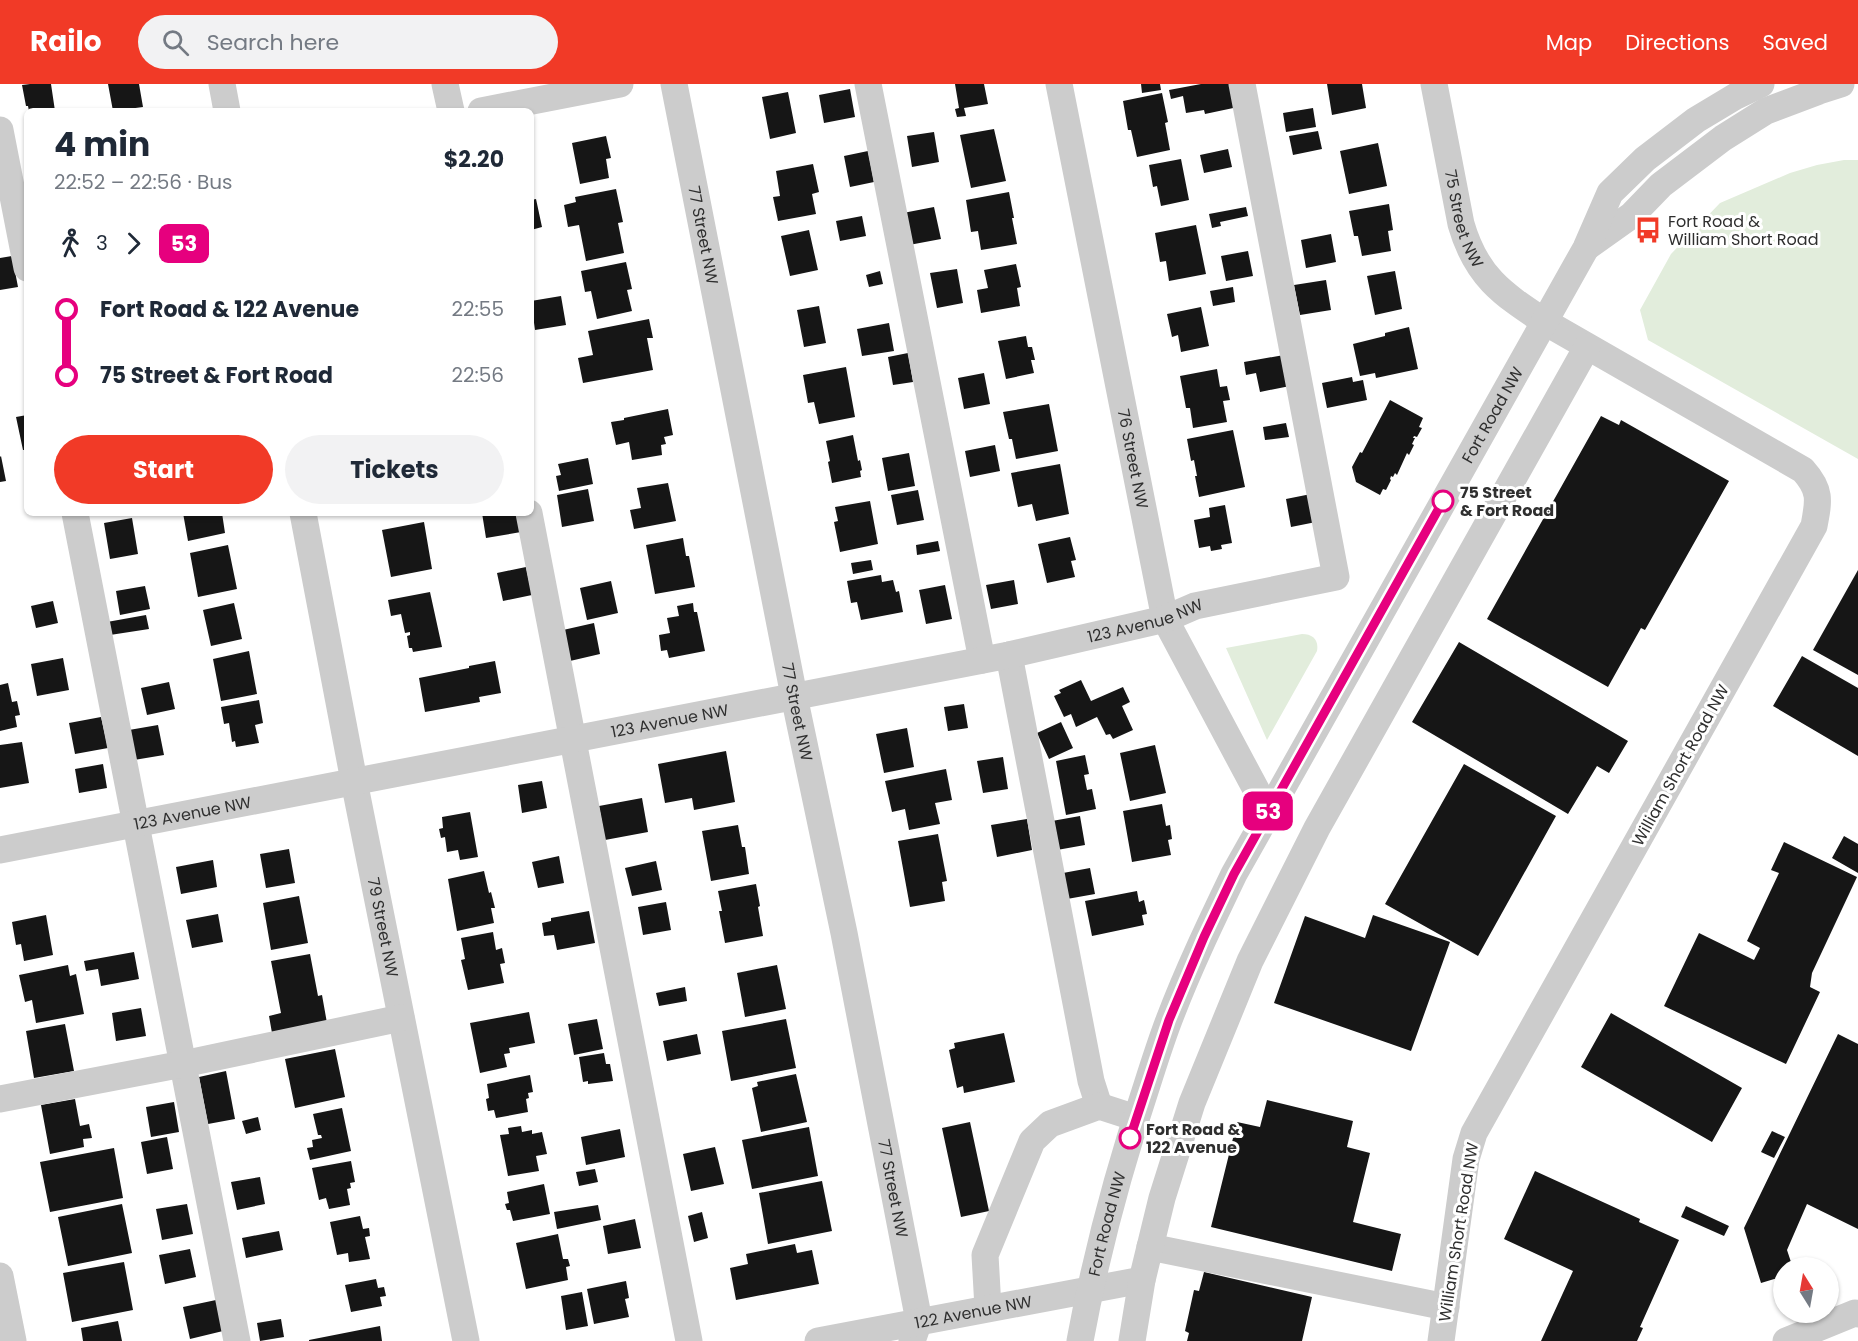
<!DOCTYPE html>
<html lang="en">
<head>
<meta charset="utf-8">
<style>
  body { margin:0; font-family:Poppins,sans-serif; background:#f2f2f3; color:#1f2937; height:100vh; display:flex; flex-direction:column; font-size:22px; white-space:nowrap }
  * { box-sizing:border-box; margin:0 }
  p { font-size:20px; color:#747a83 }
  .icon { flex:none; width:33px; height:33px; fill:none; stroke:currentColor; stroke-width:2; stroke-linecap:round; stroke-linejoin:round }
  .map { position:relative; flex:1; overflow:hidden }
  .details { position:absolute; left:24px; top:24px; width:510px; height:408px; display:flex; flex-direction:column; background:#fff; border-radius:9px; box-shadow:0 2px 4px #0004 }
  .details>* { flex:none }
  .badge { padding:0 12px; border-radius:9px; font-size:21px; line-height:39px }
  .needle { width:39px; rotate:349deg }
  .fabs { position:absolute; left:1773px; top:1173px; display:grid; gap:12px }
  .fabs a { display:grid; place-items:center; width:66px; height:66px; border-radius:50%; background:#fff; box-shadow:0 2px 4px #0004; font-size:30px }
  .map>.badge { position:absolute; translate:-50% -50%; box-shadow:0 0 0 3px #fff }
  .legs { display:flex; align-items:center; gap:9px; height:66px; padding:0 30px; font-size:20px }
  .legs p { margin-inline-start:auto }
  .overview { display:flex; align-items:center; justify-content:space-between; height:102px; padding:0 30px }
  h1 { font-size:33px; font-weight:700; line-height:45px }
  .action { display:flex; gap:12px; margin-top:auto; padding:12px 30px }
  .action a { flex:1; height:69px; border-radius:36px; background:#f13a27; color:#fff; font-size:24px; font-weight:700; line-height:69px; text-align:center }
  .action a+a { background:#f2f2f3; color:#1f2937 }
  ul { padding:0 30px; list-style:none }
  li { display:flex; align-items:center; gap:21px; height:66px; font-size:22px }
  li i { display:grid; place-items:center; width:9px; height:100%; margin:0 8px; background:currentColor }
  li i::after { content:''; width:15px; height:15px; margin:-8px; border:4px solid; border-radius:50%; background:#fff }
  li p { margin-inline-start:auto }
  li:first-child i { background:linear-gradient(#0000 50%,currentColor 0) }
  li:last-child i { background:linear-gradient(currentColor 50%,#0000 0) }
  header { display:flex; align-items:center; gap:36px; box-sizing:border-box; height:84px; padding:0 30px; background:#f13a27; color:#fff }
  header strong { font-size:28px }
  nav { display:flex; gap:33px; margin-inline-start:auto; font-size:21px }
  .search { width:420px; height:54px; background:#f2f2f3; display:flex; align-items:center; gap:15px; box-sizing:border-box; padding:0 21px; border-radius:33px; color:#747a83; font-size:22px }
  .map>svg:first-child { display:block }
  .green { fill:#e2eddc }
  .building { fill:#161616 }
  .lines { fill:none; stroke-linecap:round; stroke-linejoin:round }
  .minor { stroke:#ccc; stroke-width:27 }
  .line-1-casing { stroke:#fff; stroke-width:14 }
  .line-1 { stroke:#e6007e; stroke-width:9 }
  .stop-1-dot { fill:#fff; stroke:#e6007e; stroke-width:3 }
  .labels { text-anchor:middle; stroke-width:6; stroke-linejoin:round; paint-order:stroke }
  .street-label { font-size:16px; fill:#2f2f2f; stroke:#fff }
  .poi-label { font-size:16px; fill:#2f2f2f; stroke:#fff; text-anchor:start }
  .stop-label { font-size:16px; font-weight:bold; fill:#2f2f2f; stroke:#fff; text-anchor:start }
</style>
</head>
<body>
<header>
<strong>Railo</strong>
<div class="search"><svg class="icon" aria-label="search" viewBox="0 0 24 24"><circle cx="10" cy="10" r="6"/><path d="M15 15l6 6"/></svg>Search here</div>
<nav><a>Map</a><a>Directions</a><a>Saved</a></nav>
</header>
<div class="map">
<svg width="1858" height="1257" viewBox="0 0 1858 1257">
  <rect width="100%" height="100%" fill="#fff"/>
  <path class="green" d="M1844,76H1858V375L1648,256L1640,226L1671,170L1720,119L1790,89L1817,81Z
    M1302,550C1313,550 1319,556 1317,567L1267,656L1226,564Z"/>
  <path class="building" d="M30,0H51L55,27H29L28,22H26L22,1Z
    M108,0H139L143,23L113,27Z
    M955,0H984L988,20L964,24L966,32L957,33L955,25L959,24Z
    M1141,0H1160L1161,6L1142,9Z
    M1201,0H1233L1238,23L1205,30L1204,26L1186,29L1183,12L1171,15L1169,6Z
    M1327,0H1362L1366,24L1332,31Z
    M850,5L855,33L824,39L819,11Z
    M788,8L796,49L770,55L762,13Z
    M1162,9L1168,38L1165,39L1170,66L1137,73L1131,46H1128L1123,17Z
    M1313,24L1316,43L1286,48L1283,29Z
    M994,45L1006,97L971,104L960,51Z
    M1318,47L1322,65L1293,71L1289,52Z
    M934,48L939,78L912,83L907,52Z
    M606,52L611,74L606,75L609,94L580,100L572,59Z
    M1378,59L1387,102L1349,110L1340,67Z
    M1228,65L1232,83L1204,89L1200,71Z
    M868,67L874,98L850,103L844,72Z
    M1181,75L1189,116L1161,122L1157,102L1153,103L1149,81Z
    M813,80L819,108L812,110L816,130L778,137L773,113L780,112L776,87Z
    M616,105L623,138L618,139L624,169L586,177L579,141L568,143L564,121L576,118L575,113Z
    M1009,108L1014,134H1012L1017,160L981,166L978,147L971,148L966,116Z
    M536,115L542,143L531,146V116Z
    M1389,120L1393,146L1388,147L1391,167L1362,172L1358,152H1354L1349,127Z
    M934,123L941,155L909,161L903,129Z
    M1246,123L1248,132L1220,138L1221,142L1212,144L1209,130Z
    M862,132L866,152L840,157L836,137Z
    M1196,141L1206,190L1169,197L1166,177L1160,178L1155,149Z
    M809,146L818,186L790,192L781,152Z
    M1331,150L1336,178L1306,184L1301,156Z
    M1248,167L1253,192L1226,197L1221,172Z
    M12,172L18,203L0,206V174Z
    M626,178L632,205L627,206L632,227L597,235L591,207L585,208L581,187Z
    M1016,180L1021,203L1017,204L1020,222L981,229L977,206L988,204L984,186Z
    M957,185L963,219L937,224L930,189Z
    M880,187L883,200L869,203L866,191Z
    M1395,187L1402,225L1375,231L1367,192Z
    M1326,196L1331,226L1300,231L1294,201Z
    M1233,203L1235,218L1213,222L1210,207Z
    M561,212L566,241L535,246L531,217Z
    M819,222L826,259L804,263L797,226Z
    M1201,223L1209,262L1181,268L1178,251L1172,253L1167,230Z
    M649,235L653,254H647L653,286L583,299L578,274L593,271L588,247Z
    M889,239L894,267L862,272L857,245Z
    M1409,243L1418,285L1376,294L1375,289L1360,292L1353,260L1385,252V249Z
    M1026,252L1028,263H1032L1035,276H1031L1034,289L1006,295L998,257Z
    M908,269L913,298L893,301L888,273Z
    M1284,271L1290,302L1260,308L1256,289L1246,291L1244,278Z
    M846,283L855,333L819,340L814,318L808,319L803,291Z
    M1217,285L1220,303L1227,302L1230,316L1223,317L1227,338L1193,344L1190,324H1186L1180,292Z
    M984,289L990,320L964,325L958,294Z
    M1352,293L1353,298L1363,296L1367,316L1327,324L1322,299Z
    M1390,316L1423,334L1419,343L1422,344L1417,353L1414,352L1413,354H1415L1412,360L1414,361L1409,371L1407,369L1397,391L1395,389L1393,393L1391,392L1390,395L1391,396L1386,406L1383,405L1380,411L1356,398L1352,383L1360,368L1362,369Z
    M1049,320L1058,367L1016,375L1012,355H1009L1003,328Z
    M668,325L673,351L664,353L666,360L661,361L662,371L632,376L629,358L616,361L611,338L624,336V334Z
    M27,331V366H23L16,333Z
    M1601,332L1619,341L1621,336L1729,397L1645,546L1641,544L1608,603L1487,535Z
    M1286,339L1289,353L1265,356L1263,343Z
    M1233,346L1245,403L1199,413L1195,392H1197L1194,376L1191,377L1187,355Z
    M853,351L858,377L860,376L862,386L860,387L861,393L832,399L828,378L830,377L826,357Z
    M995,361L1000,387L970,393L965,367Z
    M909,369L915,402L888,407L882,374Z
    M1,372L6,397L0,398V373Z
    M588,374L593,400L559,407L556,392L561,391L558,380Z
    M1060,380L1069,430L1036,437L1032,420L1018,423L1011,389Z
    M668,399L676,437L634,445L630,426L641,424L637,404Z
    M588,405L594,437L562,443L557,411Z
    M918,406L924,436L897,441L891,411Z
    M1311,410L1316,438L1291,443L1286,415Z
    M870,417L878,460L840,468L834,438L838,437L835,423Z
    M1225,421L1232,459L1221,461L1222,465L1211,467L1210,462L1199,464L1194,436L1210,433L1209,424Z
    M183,429H222L225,449L188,457Z
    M482,429H518L521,448L486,454Z
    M132,434L138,470L110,475L104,439Z
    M424,438L432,485L391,493L382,446Z
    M1070,453L1076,476L1071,477L1075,493L1047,499L1038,460Z
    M683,454L686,472H689L695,503L655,510L646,461Z
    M938,457L940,467L917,471L916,461Z
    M228,461L237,505L198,513L190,469Z
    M871,476L873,486L853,490L851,479Z
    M526,483L532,511L503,517L497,489Z
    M1858,486V591L1813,566Z
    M881,491L882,498L893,496L896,508L899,507L903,528L861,536L857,518L851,519L847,497Z
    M1014,496L1018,520L991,525L986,501Z
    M611,497L618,529L587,536L580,504Z
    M945,501L952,535L926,540L919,506Z
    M145,502L150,525L120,531L116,507Z
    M430,508L442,563L413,568L412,564H409L407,552L410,551V548L405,549L401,530L391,532L388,516Z
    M53,517L58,539L36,544L31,522Z
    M234,519L242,555L211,562L203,526Z
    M693,519L694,528H697L705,567L669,574L667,566L661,567L659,551L670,549L667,534L679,532L677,522Z
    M146,531L149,545L110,551L107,538Z
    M594,539L600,570L570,577L563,546Z
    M1459,558L1628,657L1609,689L1597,682L1568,730L1412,638Z
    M249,567L257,610L221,617L213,575Z
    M1802,572L1858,604V672L1773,622Z
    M63,574L69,606L37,612L31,580Z
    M495,577L501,609L479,613L480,618L425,628L419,594L469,584V582Z
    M1081,596L1091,617L1123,603L1130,618L1122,622L1133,646L1113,655L1110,650L1106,651L1097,633L1076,643L1071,630L1064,633L1054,612L1061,609L1059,606Z
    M169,598L175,625L147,631L141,604Z
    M8,599L12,618L17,617L20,631L15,632L17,643L0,647V601Z
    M259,616L263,639L255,641L259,659L236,663L235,657L232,658L229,639L224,640L221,623Z
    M964,620L968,644L948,647L944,623Z
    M101,633L108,664L75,670L69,639Z
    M1061,638L1073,664L1049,675L1037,649Z
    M158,641L164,671L134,676L129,646Z
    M907,644L914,683L884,689L876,650Z
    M22,658L29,699L0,704V661Z
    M1155,661L1166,709L1130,717L1120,669Z
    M726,667L735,718L694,726L692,714L665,719L658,680Z
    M1085,671L1089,690L1084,691L1087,706L1092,705L1096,725L1066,731L1056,677Z
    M1003,673L1008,705L983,709L977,677Z
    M103,680L107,704L79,709L75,685Z
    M1464,680L1556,732L1478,872L1385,820Z
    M946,685L952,716L935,719L940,740L909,746L905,725L892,728L885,697Z
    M542,697L547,724L522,729L518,701Z
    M642,714L648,748L605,756L599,722Z
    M1162,720L1166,742L1170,741L1172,755L1168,756L1171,771L1132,778L1123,727Z
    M470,728L478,773L460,776L458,766L447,768L445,753L441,754L439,745L443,744L442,733Z
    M1080,732L1085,761L1057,766L1052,737Z
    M1027,735L1032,766L997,773L991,741Z
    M738,741L742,763H745L749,790L711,797L702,747Z
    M938,750L947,797L942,798L945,817L910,823L898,757Z
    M1844,752L1858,760V789L1832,774Z
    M1784,758L1857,793L1812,889L1810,903L1820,908L1786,980L1664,922L1699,849L1754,876L1760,864L1747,857L1779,789L1771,786Z
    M289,765L295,799L266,804L260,770Z
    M559,772L564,799L538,804L532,778Z
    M213,776L217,803L181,810L176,783Z
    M656,777L662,806L632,812L625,784Z
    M1090,784L1095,810L1067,815L1063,789Z
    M484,787L489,809L491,808L495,824H491L494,839L457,847L448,795Z
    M756,800L760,822L758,823L763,852L725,859L719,827H722L718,807Z
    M1137,807L1139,818L1144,816L1147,830L1142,831L1144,841L1092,852L1085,817Z
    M299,812L308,859L271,866L263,819Z
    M666,818L671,846L643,851L638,823Z
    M589,827L595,859L557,866L554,851L544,852L542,839L551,837V834Z
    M218,830L223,858L192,864L186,836Z
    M46,831L53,871L24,877L21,860L16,861L12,838Z
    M1373,831L1450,858L1411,967L1274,919L1305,832L1365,854Z
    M493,848L496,866L502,864L505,879L500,880L504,899L468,906L461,876L465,875L461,854Z
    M134,868L139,895L101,902L98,885L86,887L84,877Z
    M310,870L318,912L322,911L327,939L272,949L269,932L281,929L271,877Z
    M68,881L70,892L76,890L84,930L36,939L32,916L25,918L19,891Z
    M777,881L786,925L745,933L737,889Z
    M685,903L687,917L659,922L656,909Z
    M141,924L146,952L116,957L112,929Z
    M529,928L535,959L509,964L510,969L504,970L507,983L480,989L470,939Z
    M1611,929L1742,1004L1712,1058L1581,983Z
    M597,935L603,965L574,971L568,940Z
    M786,935L796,984L731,997L722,947Z
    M65,940L74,987L34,994L26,947Z
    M1004,949L1015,998L964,1009L963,1002L957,1004L949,966L955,964L954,959Z
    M697,950L701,970L667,977L663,957Z
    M1838,950L1858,960V1145L1807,1120L1787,1166L1793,1184H1784V1192L1761,1199L1744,1144Z
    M335,965L345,1013L295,1024L285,975Z
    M604,969L606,980H610L613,997L588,1000V997L583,998L579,973Z
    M226,987L235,1035L208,1040L199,993Z
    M796,990L807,1038L761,1048L752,1004L758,1002L757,998Z
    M530,991L533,1008L528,1009L529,1014L526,1015L528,1028L496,1034L494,1026L488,1027L486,1015L489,1014L487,1000Z
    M75,1015L80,1042L89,1040L92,1054L83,1055L84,1063L50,1070L41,1021Z
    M1267,1016L1353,1037L1347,1063L1370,1069L1353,1138L1401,1150L1392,1187L1211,1143L1237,1038L1260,1043Z
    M174,1018L179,1048L151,1053L146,1023Z
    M342,1024L351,1067L310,1076L307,1064L313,1063L312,1056L322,1054L321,1051H318L313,1030Z
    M258,1033L261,1046L246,1050L242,1037Z
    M970,1038L989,1127L961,1133L942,1044Z
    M521,1042L522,1048L532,1046V1050L542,1048L547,1070L536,1072L539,1087L508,1092L500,1051L509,1050L508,1044Z
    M809,1043L818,1092L752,1105L742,1056Z
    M620,1045L625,1073L586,1081L581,1053Z
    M1772,1047L1785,1053L1774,1074L1761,1068Z
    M167,1053L173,1085L147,1090L141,1058Z
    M715,1063L724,1100L691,1107L683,1070Z
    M114,1064L123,1114L50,1128L40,1078Z
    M351,1077L355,1098L350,1099L351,1104L347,1105L350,1121L329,1125L326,1114L319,1116L312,1084Z
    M595,1085L598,1098L579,1102L576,1088Z
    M1535,1087L1640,1135L1639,1138L1679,1156L1640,1243L1643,1244L1637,1257H1541L1573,1187L1504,1155Z
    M260,1093L265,1120L237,1126L231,1098Z
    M822,1097L832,1147L768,1160L759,1109Z
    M544,1100L550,1130L513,1137L510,1126H507L505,1120L509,1119L507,1108Z
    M122,1120L132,1169L68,1182L58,1133Z
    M187,1120L193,1150L162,1156L156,1125Z
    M598,1121L601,1136L557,1145L554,1128Z
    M1686,1122L1729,1142L1724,1152L1681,1133Z
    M702,1128L708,1154L694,1158L688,1132Z
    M360,1132L363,1145L369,1144L370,1152L365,1153L370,1175L349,1178L348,1169L337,1171L330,1138Z
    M635,1135L641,1164L608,1170L603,1142Z
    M279,1147L283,1166L246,1174L242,1154Z
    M558,1150L563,1175H568L570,1182L566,1183L568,1196L526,1205L516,1159Z
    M795,1160L797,1169L812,1166L819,1200L736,1216L730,1184L748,1180L746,1170Z
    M190,1165L196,1193L165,1200L159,1171Z
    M124,1178L133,1226L72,1238L63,1189Z
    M1204,1188L1312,1213L1302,1257H1187L1189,1249L1185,1247L1194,1206L1199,1207Z
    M376,1195L378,1204L384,1203L386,1212L380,1213L382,1222L351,1228L345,1201Z
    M626,1197L629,1214L625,1215L629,1233L594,1240L587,1205Z
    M582,1208L588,1242L566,1246L561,1212Z
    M216,1216L223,1247L190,1255L183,1223Z
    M281,1235L284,1253L260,1257L257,1239Z
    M118,1237L122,1257H83L81,1244Z
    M380,1242L382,1257H309V1256Z"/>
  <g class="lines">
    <g class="minor">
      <path d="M222,0L227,27"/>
      <path d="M445,0L451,27"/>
      <path id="s1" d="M674,0L794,612L844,849L919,1237L912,1257"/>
      <path d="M868,0L982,576"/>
      <path id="s2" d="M1059,0L1165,535L1268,728"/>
      <path id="s3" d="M1434,0L1461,140C1476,192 1501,209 1545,238L1803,386C1821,406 1819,416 1814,442L1474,1049L1466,1075L1441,1257"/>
      <path d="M481,27L620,0"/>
      <path d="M0,46L27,184"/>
      <path d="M1587,163L1632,131L1661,101L1723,54L1766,27L1819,7L1841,0"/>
      <path d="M75,429L237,1257"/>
      <path id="s4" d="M303,429L354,697L466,1257"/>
      <path d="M529,429L689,1257"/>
      <path d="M1009,571L1091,997L1099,1022"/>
      <path id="s5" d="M0,766L1009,571L1165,535L1195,522L1336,493L1242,0"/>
      <path d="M0,1015L183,980L401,934"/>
      <path d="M1150,1163L1446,1223"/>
      <path d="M0,1192L13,1257"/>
      <path d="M988,1224L985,1171L1032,1057L1050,1040L1099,1022L1136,1034"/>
      <path id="s6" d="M818,1257L1142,1196"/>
      <path id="s7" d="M1080,1257C1096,1170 1119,1085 1147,1001C1154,979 1161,957 1169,936C1188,886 1211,838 1234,790L1586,164L1610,109L1645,75L1696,36L1736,12L1761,0"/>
      <path d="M1132,1257L1142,1196L1162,1114L1192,1019L1250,877L1317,744L1587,263"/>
      <path d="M1786,1257L1855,1229L1858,1230"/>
    </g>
  </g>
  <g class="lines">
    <g class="line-1-casing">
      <path id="line-1" d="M1130,1054L1169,936L1204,853L1234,790L1443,417"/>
    </g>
    <use href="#line-1" class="line-1"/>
  </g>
  <defs>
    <g id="bus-bare" transform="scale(2.07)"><path d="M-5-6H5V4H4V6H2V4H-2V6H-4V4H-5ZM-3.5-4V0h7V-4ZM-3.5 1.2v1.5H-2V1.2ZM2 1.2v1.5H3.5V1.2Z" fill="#f13a27" stroke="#fff" stroke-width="2.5" paint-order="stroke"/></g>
  </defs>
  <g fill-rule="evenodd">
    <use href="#bus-bare" x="1648" y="146"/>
  </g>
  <g class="stop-1-dot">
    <circle cx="1443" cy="417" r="10"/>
    <circle cx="1130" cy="1054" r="10"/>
  </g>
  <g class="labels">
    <g class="street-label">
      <text dy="6" stroke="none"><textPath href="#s3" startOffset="138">75 Street NW</textPath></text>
      <text dy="6" stroke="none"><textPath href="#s1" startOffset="154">77 Street NW</textPath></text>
      <text dy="6" stroke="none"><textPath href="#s7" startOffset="1020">Fort Road NW</textPath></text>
      <text dy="6" stroke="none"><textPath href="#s2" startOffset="382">76 Street NW</textPath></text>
      <text dy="6" stroke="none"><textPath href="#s5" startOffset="1168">123 Avenue NW</textPath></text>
      <text dy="6" stroke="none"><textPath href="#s1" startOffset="640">77 Street NW</textPath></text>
      <text dy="6" stroke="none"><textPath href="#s5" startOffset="682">123 Avenue NW</textPath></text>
      <text transform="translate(1680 681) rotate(-61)" y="6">William Short Road NW</text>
      <text dy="6" stroke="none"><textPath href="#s5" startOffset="196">123 Avenue NW</textPath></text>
      <text dy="6" stroke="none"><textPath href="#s4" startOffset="422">79 Street NW</textPath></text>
      <text dy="6" stroke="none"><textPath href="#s1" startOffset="1126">77 Street NW</textPath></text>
      <text dy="6" stroke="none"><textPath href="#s7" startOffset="120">Fort Road NW</textPath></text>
      <text transform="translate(1458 1148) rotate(-81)" y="6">William Short Road NW</text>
      <text dy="6" stroke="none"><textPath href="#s6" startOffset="158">122 Avenue NW</textPath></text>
    </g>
    <g class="poi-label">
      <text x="1668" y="143">Fort Road &amp;<tspan x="1668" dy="18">William Short Road</tspan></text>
    </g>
    <g class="stop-label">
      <text x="1460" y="414">75 Street<tspan x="1460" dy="18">&amp; Fort Road</tspan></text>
      <text x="1146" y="1051">Fort Road &amp;<tspan x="1146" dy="18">122 Avenue</tspan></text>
    </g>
  </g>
</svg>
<div class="fabs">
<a><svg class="needle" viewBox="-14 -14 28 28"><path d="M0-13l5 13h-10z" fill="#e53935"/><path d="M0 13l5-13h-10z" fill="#747a83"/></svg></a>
</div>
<b class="badge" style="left:1268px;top:727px;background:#e6007e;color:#fff">53</b>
<section class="details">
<div class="overview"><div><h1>4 min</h1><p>22:52 – 22:56 · Bus</p></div><b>$2.20</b></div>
<div class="legs"><svg class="icon" aria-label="walk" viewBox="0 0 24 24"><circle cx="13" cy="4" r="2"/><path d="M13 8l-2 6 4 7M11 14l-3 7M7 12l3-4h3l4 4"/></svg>3<svg class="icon" aria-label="forward" viewBox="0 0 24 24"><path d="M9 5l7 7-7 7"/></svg><b class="badge" style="background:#e6007e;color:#fff">53</b></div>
<ul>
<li><i style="color:#e6007e"></i><b>Fort Road &amp; 122 Avenue</b><p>22:55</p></li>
<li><i style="color:#e6007e"></i><b>75 Street &amp; Fort Road</b><p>22:56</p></li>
</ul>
<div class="action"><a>Start</a><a>Tickets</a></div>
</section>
</div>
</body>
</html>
